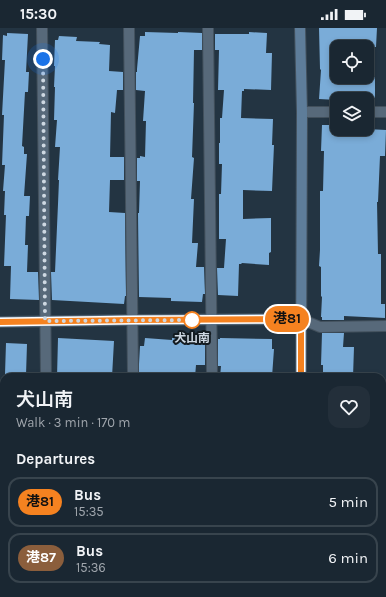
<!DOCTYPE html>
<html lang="en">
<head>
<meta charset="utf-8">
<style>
  body { margin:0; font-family:Karla,"Noto Sans JP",sans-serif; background:#232f3a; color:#f1f3f6; height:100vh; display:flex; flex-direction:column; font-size:15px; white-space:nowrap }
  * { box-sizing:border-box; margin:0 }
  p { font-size:13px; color:#9fa5ac }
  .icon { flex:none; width:22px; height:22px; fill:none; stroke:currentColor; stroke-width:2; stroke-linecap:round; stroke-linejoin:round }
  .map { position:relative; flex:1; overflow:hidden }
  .details { position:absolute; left:0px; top:345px; width:386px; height:224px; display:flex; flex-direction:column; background:#1a2732; border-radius:12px 12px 0 0; box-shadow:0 2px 6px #0003,0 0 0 1px #38444d }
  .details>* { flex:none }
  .badge { padding:0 8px; border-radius:13px; font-size:14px; line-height:26px }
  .tools { position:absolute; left:330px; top:12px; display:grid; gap:8px }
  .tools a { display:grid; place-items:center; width:44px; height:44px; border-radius:8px; background:#1a2732; box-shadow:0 2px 6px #0003,0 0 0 1px #38444d; font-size:20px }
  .you { position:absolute; width:20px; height:20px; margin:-10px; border:3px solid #fff; border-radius:50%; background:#1a73e8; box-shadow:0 0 0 6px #1a73e833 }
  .map>.badge { position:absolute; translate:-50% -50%; box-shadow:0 0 0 2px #fff }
  h2 { padding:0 16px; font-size:15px; line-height:36px }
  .round { display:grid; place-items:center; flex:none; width:42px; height:42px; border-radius:12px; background:#232f3a }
  .summary { display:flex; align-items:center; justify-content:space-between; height:68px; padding:0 16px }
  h1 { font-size:19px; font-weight:600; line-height:30px }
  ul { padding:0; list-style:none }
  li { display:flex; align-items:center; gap:12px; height:50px; margin:0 8px 6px; padding:0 8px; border:2px solid #38444d; border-radius:12px }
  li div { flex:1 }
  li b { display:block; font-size:15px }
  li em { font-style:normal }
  li .badge { min-width:44px; font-weight:700; text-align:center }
  .status { display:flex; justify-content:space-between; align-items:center; height:28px; padding:0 20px; background:#1a2732; direction:ltr }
  .status svg { height:11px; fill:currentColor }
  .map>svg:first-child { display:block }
  .building { fill:#7aacd8 }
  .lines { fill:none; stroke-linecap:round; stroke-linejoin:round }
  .street-casing { stroke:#42505c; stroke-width:12 }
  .secondary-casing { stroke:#42505c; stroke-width:12 }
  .street { stroke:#57697a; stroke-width:10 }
  .secondary { stroke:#5e7d9a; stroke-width:10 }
  .line-casing { stroke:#fff; stroke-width:9 }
  .line { stroke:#f58220; stroke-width:6 }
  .walk { stroke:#ced8e2; stroke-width:4; stroke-dasharray:0 7.2 }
  .stop-dot { fill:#fff; stroke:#f58220; stroke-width:2 }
  .labels { text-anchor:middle; stroke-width:4; stroke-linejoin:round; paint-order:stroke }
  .stop-label { font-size:12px; font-weight:bold; fill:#ced8e2; stroke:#131b21 }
</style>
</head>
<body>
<div class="status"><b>15:30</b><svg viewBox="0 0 49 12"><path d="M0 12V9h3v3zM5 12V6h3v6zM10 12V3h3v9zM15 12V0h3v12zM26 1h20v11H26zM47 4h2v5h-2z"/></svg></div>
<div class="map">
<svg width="386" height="569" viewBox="0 0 386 569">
  <rect width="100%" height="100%" fill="#233442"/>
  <path class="building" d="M319,0H377L376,19H337V49H375V70L368,69V71H337V72L319,71L321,42L320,41Z
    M145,4L178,5V4L202,5V22H194L193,75H194L192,129L194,130L191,171H194L192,215H198L196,239H204L205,266H203L202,274L171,273V270L139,269L138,185H139L140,153H137V130H140V128L145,129L146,93H143L145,63L136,62V44H137V41L140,8H145Z
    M249,4L267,5L266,25H272L271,62L244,61V63H242L241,90L273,91L272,117H274L272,163L243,162V191L271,190V224L269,225V237L242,235L241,236H239L238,268L218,267L217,240H224L226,211H219V166H221L222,136H219V115H220V90H222L224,62H218L219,22H215V6H249Z
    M7,5L28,6L26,44H29L28,64H25L22,118L24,119V126H27L24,168H30L29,188H26L25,217H28L27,244H38L39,272L10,271L11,238H4L6,187H4L5,163H3L5,137H2L4,87H2L5,32H2L3,7L7,8Z
    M59,8L77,9L76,13L100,14L99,16L110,17L109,43L123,44V62H117L115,85L111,84L110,129H124V152H110L109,184L125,185L126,268H125L124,276L52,272L51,244H55L58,176L59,152H58L60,119H55L57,92H54L55,59H54L55,38H54L55,12H58Z
    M322,97H337V101H367L386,102L385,128H380L378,174H377L378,226H381V276H385V290L344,288V292H322V289H321L322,269L321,268V239L319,238L320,222V163H323L324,123H321Z
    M322,305H344L343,319H354L353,349H323V337H321Z
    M58,310L114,313L112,349H57Z
    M145,310L172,312V310L205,311V337H196L195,349H145V345H139V336L140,318H144Z
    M220,310L272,311V321H274L272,349H220L221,338H218V311H220Z
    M6,315L27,316L26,347L5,346Z"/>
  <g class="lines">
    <g class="street-casing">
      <path id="street" d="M42,0L46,349
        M129,0L133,349
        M208,0L212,349
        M302,84H337
        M367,84H386
        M301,291L320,299L386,298
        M382,517L386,516
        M0,526H4
        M47,565L48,569
        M136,565V569
        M214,565V569"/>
    </g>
    <g class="secondary-casing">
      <path id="secondary" d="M300,0L302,84L301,349
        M0,294L133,292L301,291
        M304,565V569"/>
    </g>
    <use href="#street" class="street"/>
    <use href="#secondary" class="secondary"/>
  </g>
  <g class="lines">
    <g class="line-casing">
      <path id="line" d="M0,294L133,292L301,291V349"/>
    </g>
    <use href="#line" class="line"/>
    <path class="walk" d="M43,31L45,293L196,292H192"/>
  </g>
  <circle class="stop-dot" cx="192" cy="292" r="8"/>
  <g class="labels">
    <g class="stop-label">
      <text x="192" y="314">犬山南</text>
    </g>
  </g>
</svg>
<div class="tools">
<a><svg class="icon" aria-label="locate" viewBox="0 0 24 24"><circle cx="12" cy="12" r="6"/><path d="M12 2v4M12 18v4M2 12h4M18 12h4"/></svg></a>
<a><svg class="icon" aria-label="layers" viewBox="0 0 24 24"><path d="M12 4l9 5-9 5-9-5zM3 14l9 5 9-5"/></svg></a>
</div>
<div class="you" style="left:43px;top:31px"></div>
<b class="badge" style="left:287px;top:291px;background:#f58220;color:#111">港81</b>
<section class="details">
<div class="summary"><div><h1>犬山南</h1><p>Walk · 3 min · 170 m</p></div><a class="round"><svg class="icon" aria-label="heart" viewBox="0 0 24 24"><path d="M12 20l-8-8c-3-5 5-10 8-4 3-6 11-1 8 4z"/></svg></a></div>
<h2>Departures</h2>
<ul>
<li><span class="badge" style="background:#f58220;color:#111">港81</span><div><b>Bus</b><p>15:35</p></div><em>5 min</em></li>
<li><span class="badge" style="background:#8b5e3c;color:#fff">港87</span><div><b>Bus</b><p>15:36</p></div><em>6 min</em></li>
</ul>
</section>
</div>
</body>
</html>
